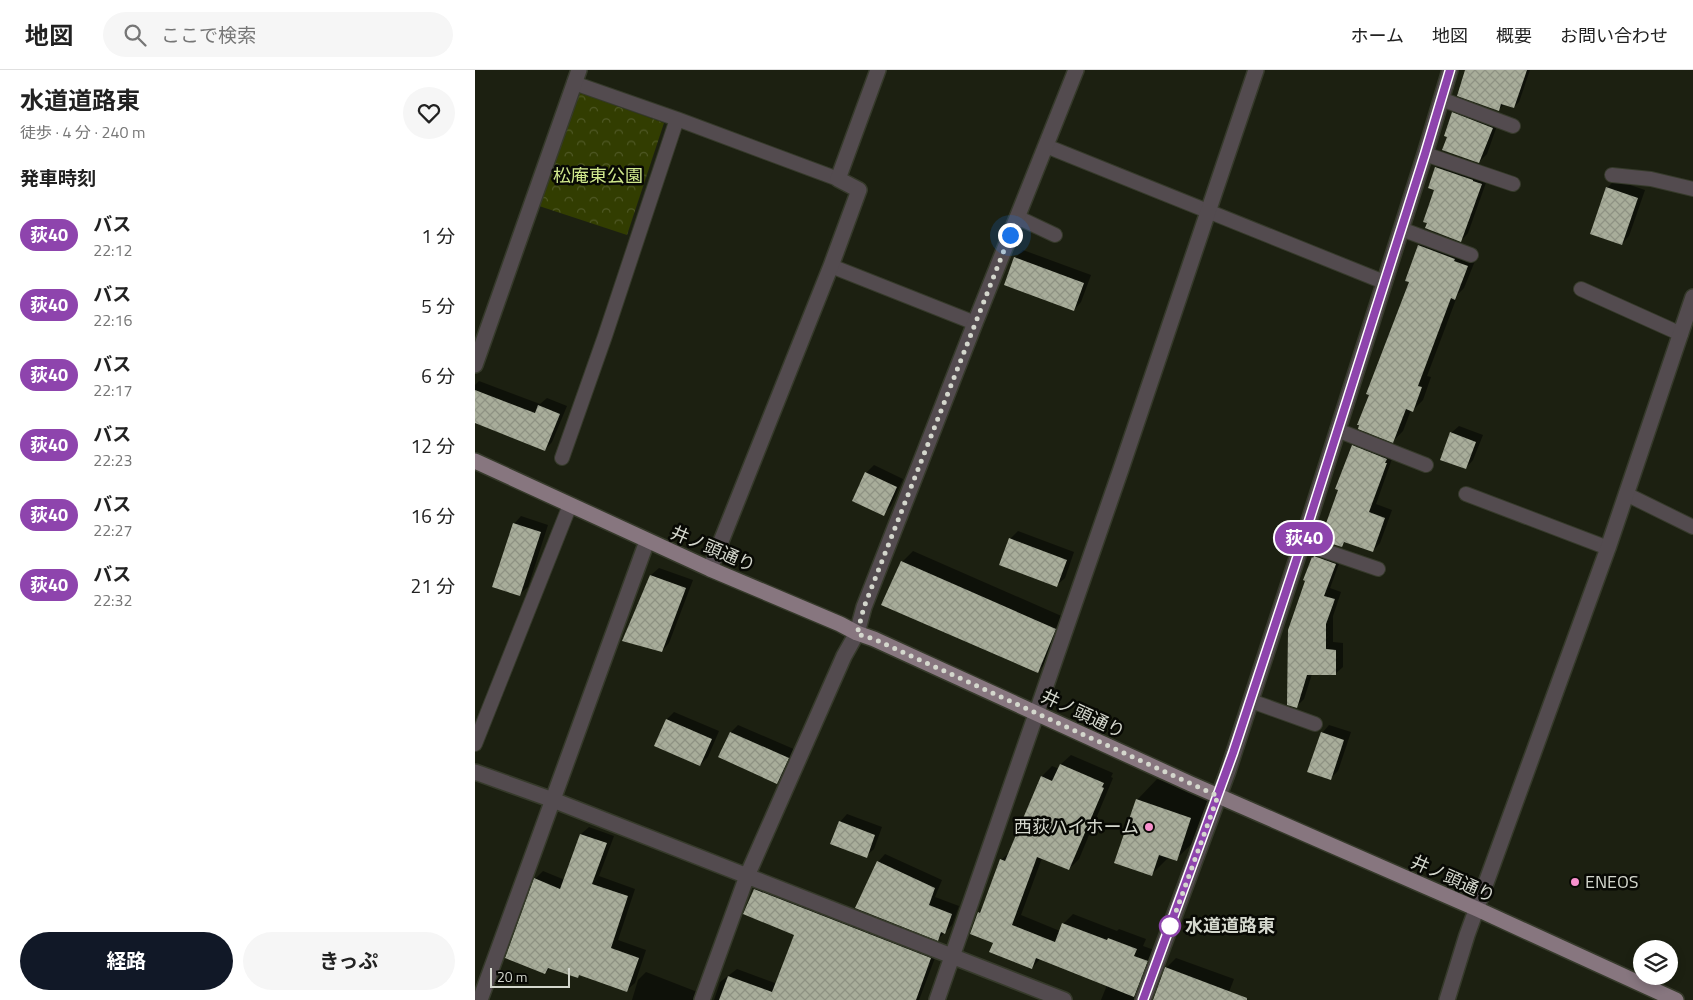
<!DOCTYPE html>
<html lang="ja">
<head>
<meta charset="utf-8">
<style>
  body { margin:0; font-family:"Titillium Web","Noto Sans JP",sans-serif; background:#f6f6f6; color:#222; height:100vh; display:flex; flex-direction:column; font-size:19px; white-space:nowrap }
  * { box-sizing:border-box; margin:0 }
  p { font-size:16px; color:#767676 }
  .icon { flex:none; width:28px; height:28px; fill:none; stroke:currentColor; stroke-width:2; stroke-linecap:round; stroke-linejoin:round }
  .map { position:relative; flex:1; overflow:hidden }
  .panel { display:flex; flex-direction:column; background:#fff; width:475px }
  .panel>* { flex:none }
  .badge { padding:0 10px; border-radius:16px; font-size:18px; line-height:32px }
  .controls { position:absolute; left:1158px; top:870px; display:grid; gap:10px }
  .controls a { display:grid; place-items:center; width:45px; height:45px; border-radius:50%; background:#fff; box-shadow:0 2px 8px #0003; font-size:25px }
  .scale { position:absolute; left:15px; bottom:12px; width:80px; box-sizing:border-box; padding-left:5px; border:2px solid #d4d7cd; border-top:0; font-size:14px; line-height:18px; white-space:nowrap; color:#d4d7cd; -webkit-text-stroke:4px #080904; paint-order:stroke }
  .you { position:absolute; width:25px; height:25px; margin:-12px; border:4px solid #fff; border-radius:50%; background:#1a73e8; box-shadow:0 0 0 8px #1a73e833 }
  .map>.badge { position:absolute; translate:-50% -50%; box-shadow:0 0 0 2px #fff }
  h2 { padding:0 20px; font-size:19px; line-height:45px }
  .round { display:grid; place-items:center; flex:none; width:52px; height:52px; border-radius:26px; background:#f6f6f6 }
  .head { display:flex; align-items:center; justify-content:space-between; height:85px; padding:0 20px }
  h1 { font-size:24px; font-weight:700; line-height:38px }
  .button { display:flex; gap:10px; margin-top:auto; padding:10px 20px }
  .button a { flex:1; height:58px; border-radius:30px; background:#111827; color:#fff; font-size:20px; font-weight:700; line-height:58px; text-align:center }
  .button a+a { background:#f6f6f6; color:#222 }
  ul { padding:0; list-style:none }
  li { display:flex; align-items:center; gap:15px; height:70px; padding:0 20px }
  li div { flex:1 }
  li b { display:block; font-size:19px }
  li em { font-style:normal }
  li .badge { min-width:55px; font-weight:700; text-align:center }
  header { display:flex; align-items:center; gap:30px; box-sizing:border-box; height:70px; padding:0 25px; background:#fff; border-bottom:1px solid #e0e0e0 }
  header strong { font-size:24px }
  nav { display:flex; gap:28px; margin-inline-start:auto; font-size:18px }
  .search { width:350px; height:45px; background:#f6f6f6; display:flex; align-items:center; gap:12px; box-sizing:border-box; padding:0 18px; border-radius:28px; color:#767676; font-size:19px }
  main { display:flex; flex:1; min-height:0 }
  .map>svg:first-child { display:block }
  .forest { fill:url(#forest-crowns) }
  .shadow { fill:#0007 }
  .building { fill:url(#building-cross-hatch) }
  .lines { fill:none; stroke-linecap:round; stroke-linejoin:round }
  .lane-casing { stroke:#363a2b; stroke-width:16 }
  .street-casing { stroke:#363a2b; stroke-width:18 }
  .primary-casing { stroke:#363a2b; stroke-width:18 }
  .lane { stroke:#534b4f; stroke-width:14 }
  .street { stroke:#534b4f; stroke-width:15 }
  .primary { stroke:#87767f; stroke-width:15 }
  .line-casing { stroke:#fff; stroke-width:11 }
  .line { stroke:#8e44ad; stroke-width:8 }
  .walk { stroke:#d4d7cd; stroke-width:5; stroke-dasharray:0 9 }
  .poi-dot { fill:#f790cd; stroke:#080904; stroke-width:2 }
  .stop-dot { fill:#fff; stroke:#8e44ad; stroke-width:2.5 }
  .labels { text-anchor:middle; stroke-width:5; stroke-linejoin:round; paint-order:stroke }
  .park-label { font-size:18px; fill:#d0e88c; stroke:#080904 }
  .street-label { font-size:18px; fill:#d4d7cd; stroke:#080904 }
  .poi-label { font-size:18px; fill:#d4d7cd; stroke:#080904; text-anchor:end }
  .stop-label { font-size:18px; font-weight:bold; fill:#d4d7cd; stroke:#080904; text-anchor:start }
</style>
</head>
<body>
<header>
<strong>地図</strong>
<div class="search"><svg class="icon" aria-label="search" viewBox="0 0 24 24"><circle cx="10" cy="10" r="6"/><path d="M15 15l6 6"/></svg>ここで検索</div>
<nav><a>ホーム</a><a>地図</a><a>概要</a><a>お問い合わせ</a></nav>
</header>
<main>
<section class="panel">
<div class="head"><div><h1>水道道路東</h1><p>徒歩 · 4 分 · 240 m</p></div><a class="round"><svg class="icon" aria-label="heart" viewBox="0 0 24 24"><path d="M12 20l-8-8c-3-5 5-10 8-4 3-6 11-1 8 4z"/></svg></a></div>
<h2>発車時刻</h2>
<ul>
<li><span class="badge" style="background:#8e44ad;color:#fff">荻40</span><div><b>バス</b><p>22:12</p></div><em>1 分</em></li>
<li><span class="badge" style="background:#8e44ad;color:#fff">荻40</span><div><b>バス</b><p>22:16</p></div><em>5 分</em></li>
<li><span class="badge" style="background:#8e44ad;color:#fff">荻40</span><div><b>バス</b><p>22:17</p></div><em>6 分</em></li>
<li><span class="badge" style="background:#8e44ad;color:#fff">荻40</span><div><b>バス</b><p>22:23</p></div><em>12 分</em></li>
<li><span class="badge" style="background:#8e44ad;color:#fff">荻40</span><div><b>バス</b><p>22:27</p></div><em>16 分</em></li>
<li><span class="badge" style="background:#8e44ad;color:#fff">荻40</span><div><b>バス</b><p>22:32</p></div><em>21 分</em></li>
</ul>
<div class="button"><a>経路</a><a>きっぷ</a></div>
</section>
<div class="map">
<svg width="1218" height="930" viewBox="0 0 1218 930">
  <defs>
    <pattern id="forest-crowns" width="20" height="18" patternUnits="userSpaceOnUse" patternTransform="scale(1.25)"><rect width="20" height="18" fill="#323d01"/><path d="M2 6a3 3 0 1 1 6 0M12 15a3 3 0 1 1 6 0" fill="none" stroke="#4f5825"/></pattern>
    <pattern id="building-cross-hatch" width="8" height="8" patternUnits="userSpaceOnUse" patternTransform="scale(1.25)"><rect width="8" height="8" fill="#a8ad9a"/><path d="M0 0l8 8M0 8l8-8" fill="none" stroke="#8e9283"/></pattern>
  </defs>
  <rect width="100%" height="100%" fill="#1c2011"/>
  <path class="forest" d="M103,22L189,53L152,165L64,136Z"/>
  <path class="shadow" d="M992,0H1055L1044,32L1039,37L1029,35L1023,40Z
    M985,35L1024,50L1012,84L1004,92L974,66L978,43Z
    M969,90L1013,107L993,163L986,171L960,119L954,117L962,98Z
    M1140,110L1170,120L1154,166L1147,174L1132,118Z
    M954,166L1002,186L989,218L983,224L952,306L956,307L948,330L938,340H936L928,361L918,371L935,211L931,210L944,176Z
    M548,180L616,205L606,232L599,240L540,188Z
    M4,311L65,334L72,328L92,336L77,372L70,380L0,351V315Z
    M984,356L1008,365L998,390L991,398L976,363Z
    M885,368L918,386L901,434L917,440L905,473L898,481L871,471L866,476L865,419L878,376Z
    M399,395L428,409L416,436L408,444L391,403Z
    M46,446L73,455L53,517L45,524L39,454Z
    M543,461L599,482L590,508L582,515L535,469Z
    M438,481L591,548L574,590L563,601L427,492Z
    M845,481L867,486L855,518L866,522L858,546V572L868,573V597L860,604H837L829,629L821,637L838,488Z
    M184,498L218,510L194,573L187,581L149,570L176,505Z
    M199,642L244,661L233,687L225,695L192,649Z
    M263,655L321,680L310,705L302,712L245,686L256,662Z
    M854,655L876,662L863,701L855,709L847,663Z
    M596,685L638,703L636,707L638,708L604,789L594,799L567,788L546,845L585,861L588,854L598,844L642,861L644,859L671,869L668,876L682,881L675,929L679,930L691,898L701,888L759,909L751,930H626L632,915L566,888L557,898L519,872L496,863L504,842L508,838L526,790L536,781L567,706L577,696L584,699L586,694Z
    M682,709L736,728L722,769L701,789L694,787L677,804L662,730Z
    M372,744L407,757L399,779L391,786L365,752Z
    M114,757L139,766L124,806L160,819L143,870L171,880L160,913L152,920L105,904L75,898L70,903L60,809L68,801L90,810L106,764Z
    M410,784L467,810L460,827L484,836L477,855L463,869L403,792Z
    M288,812L463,880L444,930H239L245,912L262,899L300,913L304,909L321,864L280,819Z
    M171,902L225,923L231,930H157L163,910Z"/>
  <path class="building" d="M990,0H1052L1039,38L1026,34L1024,41L982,26Z
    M977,42L1018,58L1004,93L967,80L972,67L969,66Z
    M960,97L998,110V111L1007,114L986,172L950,158L952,153L948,152L959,120L953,118Z
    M1131,117L1163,128L1147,175L1115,164Z
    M943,175L980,189L979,191L993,196L980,230L976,228L943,316L947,317L938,342L931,339L918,373L883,359L884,355H882L894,325L891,324L934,212L930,211Z
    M539,187L609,213L599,241L529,215Z
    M0,320L60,343L63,335L85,344L70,381L0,353Z
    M975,362L1001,372L991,399L965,390Z
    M877,375L912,389L910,393H912L894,442L910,448L898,482L869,472L867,477L845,470L863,420L860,419Z
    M390,402L422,417L409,446L377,431Z
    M38,453L66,462L45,526L17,517Z
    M534,468L592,490L582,517L524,495Z
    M839,486L861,494L849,526L860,529L851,554V579L861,580V605H832L822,638L812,635L813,560L830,511L828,510L837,487L838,488Z
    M426,491L581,559L563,603L406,535Z
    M175,505L211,518L187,582L147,571Z
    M191,649L237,669L225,696L179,676Z
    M255,662L314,688L302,714L243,687Z
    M846,662L869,670L856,710L832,702Z
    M585,694L629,713L627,717L629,718L594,800L562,787L537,855L580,872L587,853L632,870L633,868L662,879L659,886L673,891L659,927L561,888L557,899L514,882L518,873L495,864L503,842L505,843L525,789L530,791L566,706L577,711Z
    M661,729L716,748L702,791L684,785L677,806L639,793Z
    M364,751L400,765L392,788L355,774Z
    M105,764L132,773L117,814L153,826L136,878L164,888L152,922L104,905L103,908L73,898L70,904L30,888L59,808L85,819Z
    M402,791L460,818L454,835L477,844L470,864L466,862L463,871L380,838Z
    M279,819L456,888L441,930H244L253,906L297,922L319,865L268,844Z
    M690,897L772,928V930H678Z"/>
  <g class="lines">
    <g class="lane-casing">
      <path id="lane" d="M966,29L1038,56
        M202,49L363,109
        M571,76L909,212
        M950,84L1038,114
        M1137,105L1176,109L1218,119
        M542,147L580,165
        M926,159L996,185
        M356,196L500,253
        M1106,219L1206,264
        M862,360L951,395
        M87,388L130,266L202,49L99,13
        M991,424L1133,478
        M1151,424L1218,457
        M827,473L903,499
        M776,631L840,654
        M0,674L95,435"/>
    </g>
    <g class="street-casing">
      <path id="street" d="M0,295L104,0
        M235,499L356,196L384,120L363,109L403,0
        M0,702L78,730L589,930
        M5,930L172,471
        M227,930L272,806L369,586L382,563L389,537L500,253L601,0
        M462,930L646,399L781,0
        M668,930L753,701L827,473L950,84L975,0
        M972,930L992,865L1133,478L1218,227"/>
    </g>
    <g class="primary-casing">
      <path id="primary" d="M0,391L235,499L365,554L382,563L399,569L716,714L1002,839L1201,930"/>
    </g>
    <use href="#lane" class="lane"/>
    <use href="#street" class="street"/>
    <use href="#primary" class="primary"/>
  </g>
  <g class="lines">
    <g class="line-casing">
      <path id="line" d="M668,930L758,683L827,473L950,84L975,0"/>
    </g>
    <use href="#line" class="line"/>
    <path class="walk" d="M535,165L389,537L382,564L399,569L743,726L695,858V856"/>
  </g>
  <g class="poi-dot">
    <circle cx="674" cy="757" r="5"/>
    <circle cx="1100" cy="812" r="5"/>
  </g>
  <circle class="stop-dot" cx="695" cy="856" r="10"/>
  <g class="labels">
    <g class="park-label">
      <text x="123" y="112">松庵東公園</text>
    </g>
    <g class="street-label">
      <text transform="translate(238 479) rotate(23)" y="6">井ノ頭通り</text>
      <text transform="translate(608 644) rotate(25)" y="6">井ノ頭通り</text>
      <text transform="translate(978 809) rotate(24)" y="6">井ノ頭通り</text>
    </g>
    <g class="poi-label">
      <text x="664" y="763">西荻ハイホーム</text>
      <text x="1110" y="818" text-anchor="start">ENEOS</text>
    </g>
    <g class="stop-label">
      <text x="710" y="862">水道道路東</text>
    </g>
  </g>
</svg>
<div class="controls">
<a><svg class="icon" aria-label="layers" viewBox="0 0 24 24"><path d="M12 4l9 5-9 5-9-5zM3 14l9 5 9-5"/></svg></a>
</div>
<div class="scale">20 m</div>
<div class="you" style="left:535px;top:165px"></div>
<b class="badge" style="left:829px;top:468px;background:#8e44ad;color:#fff">荻40</b>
</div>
</main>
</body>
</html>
